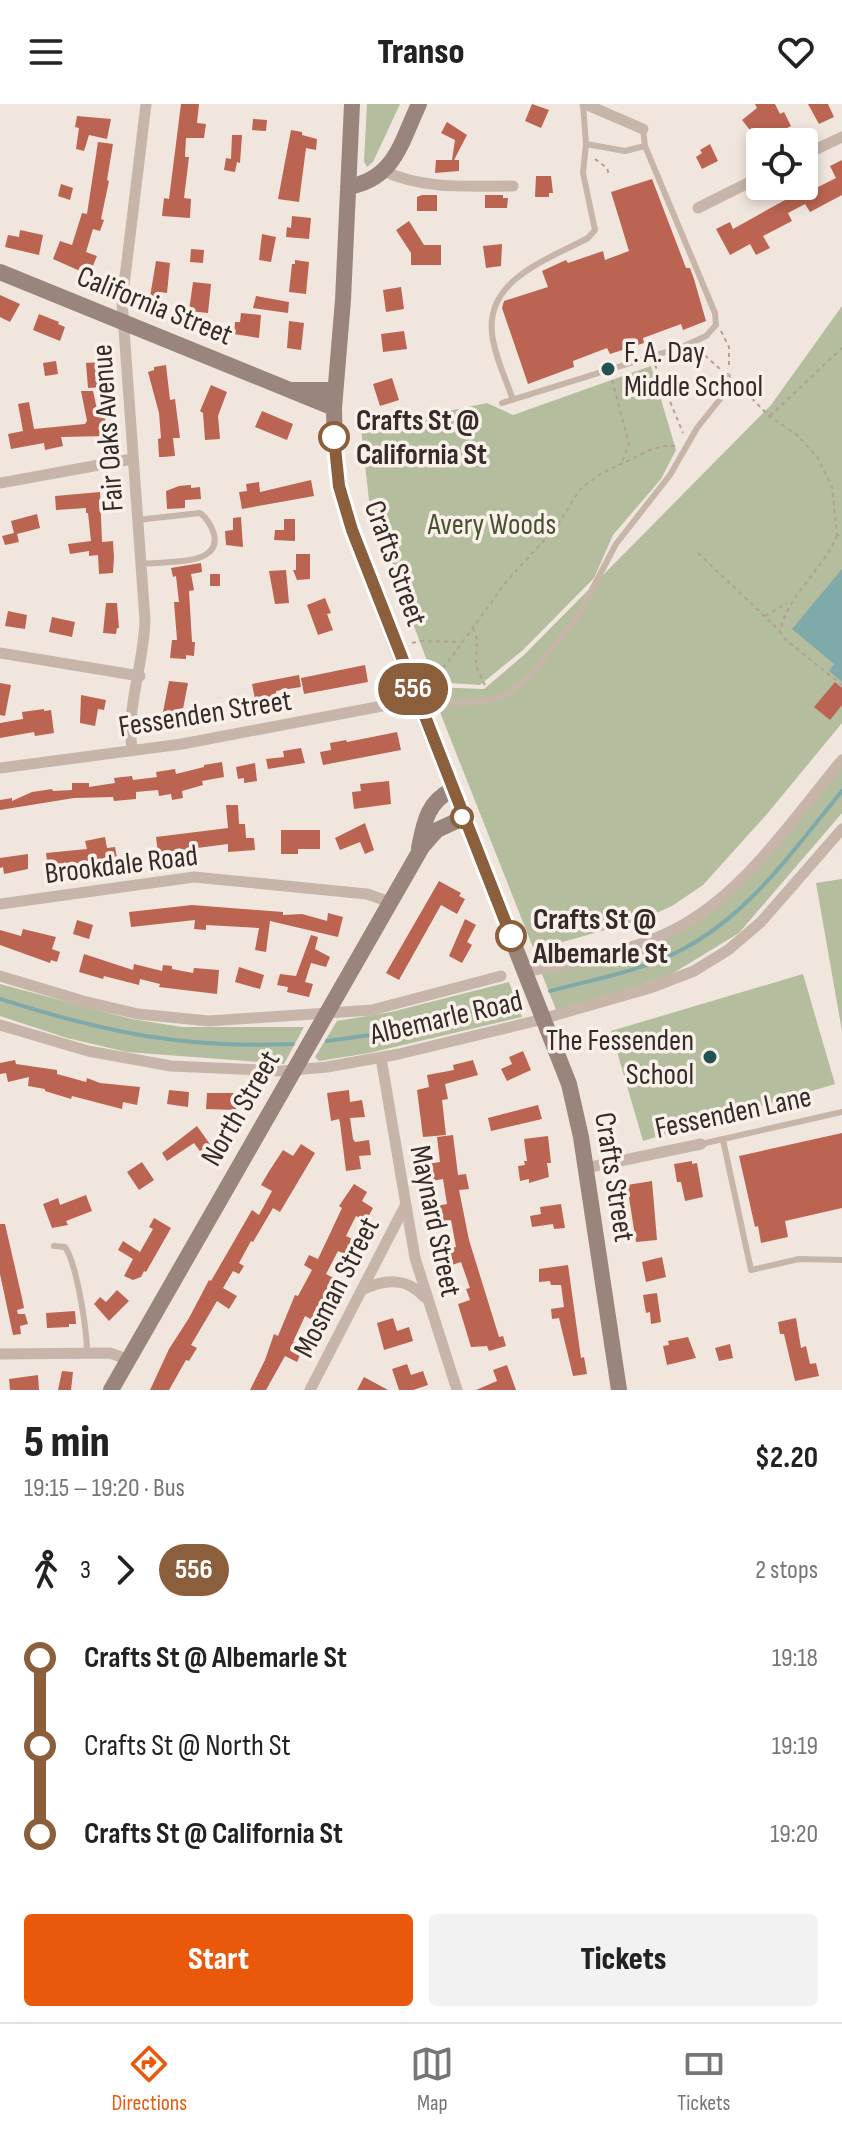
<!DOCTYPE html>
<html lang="en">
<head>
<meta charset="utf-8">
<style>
  body { margin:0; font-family:"Sofia Sans Condensed",sans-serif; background:#f2f2f2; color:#222; height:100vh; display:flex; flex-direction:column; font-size:30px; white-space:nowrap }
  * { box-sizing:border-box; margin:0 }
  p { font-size:26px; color:#767676 }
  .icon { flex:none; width:44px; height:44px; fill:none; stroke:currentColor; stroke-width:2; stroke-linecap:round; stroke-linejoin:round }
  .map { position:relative; height:1286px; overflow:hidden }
  .side { display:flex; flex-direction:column; background:#fff; flex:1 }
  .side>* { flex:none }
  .badge { padding:0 16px; border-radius:26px; font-size:28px; line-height:52px }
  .fabs { position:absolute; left:746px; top:24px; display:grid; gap:16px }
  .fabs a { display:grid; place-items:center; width:72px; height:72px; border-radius:8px; background:#fff; box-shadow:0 4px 12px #0003; font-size:40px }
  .map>.badge { position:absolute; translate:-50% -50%; box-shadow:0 0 0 4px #fff }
  .legs { display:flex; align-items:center; gap:12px; height:88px; padding:0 24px; font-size:26px }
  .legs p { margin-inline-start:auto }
  .headline { display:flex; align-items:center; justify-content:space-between; height:136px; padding:0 24px }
  h1 { font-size:44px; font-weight:800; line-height:60px }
  .action { display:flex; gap:16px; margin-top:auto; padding:16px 24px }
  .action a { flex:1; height:92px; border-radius:8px; background:#ea580c; color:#fff; font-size:32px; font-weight:800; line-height:92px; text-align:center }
  .action a+a { background:#f2f2f2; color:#222 }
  ul { padding:0 24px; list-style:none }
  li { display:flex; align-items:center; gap:28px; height:88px; font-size:30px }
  li i { display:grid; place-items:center; width:12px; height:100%; margin:0 10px; background:currentColor }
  li i::after { content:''; width:20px; height:20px; margin:-10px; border:6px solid; border-radius:50%; background:#fff }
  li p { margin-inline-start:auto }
  li:first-child i { background:linear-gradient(#0000 50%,currentColor 0) }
  li:last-child i { background:linear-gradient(currentColor 50%,#0000 0) }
  header { display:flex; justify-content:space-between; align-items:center; height:104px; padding:0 24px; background:#fff; font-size:36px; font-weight:800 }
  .menu { display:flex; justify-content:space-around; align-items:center; height:112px; border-top:2px solid #e0e0e0; background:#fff; font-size:22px; color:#767676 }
  .menu a { display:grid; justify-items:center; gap:4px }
  .menu .current { color:#ea580c }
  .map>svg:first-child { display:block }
  .green { fill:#b5bd9f }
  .water { fill:#7faaa9 }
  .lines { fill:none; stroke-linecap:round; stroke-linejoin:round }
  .stream { stroke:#7faaa9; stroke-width:4 }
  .building { fill:#ba6451 }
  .path { stroke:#b2a095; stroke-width:2; stroke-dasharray:4 4; stroke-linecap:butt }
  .lane { stroke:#c7b5aa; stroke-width:6 }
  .street { stroke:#c7b5aa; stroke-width:11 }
  .secondary { stroke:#9a857c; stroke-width:16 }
  .line-1-casing { stroke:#fff; stroke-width:18 }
  .line-1 { stroke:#8b5e3c; stroke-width:12 }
  .poi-dot { fill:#235252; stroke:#f8f0e9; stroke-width:3 }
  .stop-1-dot { fill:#fff; stroke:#8b5e3c; stroke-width:4 }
  .labels { text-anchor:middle; stroke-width:7; stroke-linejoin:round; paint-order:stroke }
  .street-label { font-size:30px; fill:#352c29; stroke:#f8f0e9 }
  .poi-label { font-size:30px; fill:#352c29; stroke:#f8f0e9; text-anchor:start }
  .stop-label { font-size:30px; font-weight:bold; fill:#352c29; stroke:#f8f0e9; text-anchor:start }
  .park-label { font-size:30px; fill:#46512f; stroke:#f8f0e9 }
</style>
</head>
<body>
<header><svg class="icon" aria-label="menu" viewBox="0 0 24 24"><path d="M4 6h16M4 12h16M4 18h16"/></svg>Transo<svg class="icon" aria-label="heart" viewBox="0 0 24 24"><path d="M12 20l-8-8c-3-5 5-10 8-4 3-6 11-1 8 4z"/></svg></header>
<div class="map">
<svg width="842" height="1286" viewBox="0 0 842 1286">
  <rect width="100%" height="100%" fill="#f0e6dd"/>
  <path class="green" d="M367,0H400L373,58L367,63L364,57Z
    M842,202V619L767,710L703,781L672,802L641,816L534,846L430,583L484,585L524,551L771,301Z
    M651,262L676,346L661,375L613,431L594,474L523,546L480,581L435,578L370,405L361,325L487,299L513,311Z
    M842,655V709L739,829L670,871L558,911L540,865L645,838L733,784Z
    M842,775V927L816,779Z
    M803,870L835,980L643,1037L611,927Z
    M509,878L522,913L369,949L319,957L315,953L337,917L391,908Z
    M0,880L132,915L182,923H304L284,960L127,948L67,934L0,912Z"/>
  <path class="water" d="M842,465V578L829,567L834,560L792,525Z"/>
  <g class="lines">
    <path class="stream" d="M550,887C587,877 626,870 662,855C742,822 789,751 842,687
      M0,895C104,928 184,945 293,940
      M327,937L392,928L516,896"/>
  </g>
  <path class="building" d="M181,0H199L197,19L206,20L204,34H186L185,53H189L184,94L191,95L190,114L162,112L164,94L169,95Z
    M532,0L549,6L541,24L525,17Z
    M755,0H775L780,10L784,8L791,22L760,38V62L748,40L757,35L742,16L757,4Z
    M808,0H828L834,13L819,20Z
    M77,12L111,15L107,35L89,31L84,47L76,45L79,24L75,23Z
    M253,15L267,16L266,27L252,26Z
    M447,18L467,31L454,56H459V67L435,69L436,56H452L455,36L441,29Z
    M291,26L302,28V31L317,35L316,46L306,44L299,98L278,95Z
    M232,31H242L240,59L237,58L235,68L224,66L226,54L231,55Z
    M98,38L113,40L107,76L109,77L101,115L104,116L100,127L93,125L86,148L97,152L89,171L53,155L60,137L72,141L82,109L87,110Z
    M710,40L718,57L702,65L696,53L702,49L700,46Z
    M842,56V91L810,108L805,100L788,109L792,117L763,132L770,144L756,151L750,140L730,151L716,125L730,118L733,125L812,81L814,85L836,74L830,62Z
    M536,72H551L553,89H549V93H535Z
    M652,75L686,164H690L694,175L706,217L683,226L681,220L643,234L644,239L610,250L607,244L573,257L574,263L528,280L502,204L504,197L548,183L542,167L566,156L568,159L603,147L605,156L629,147L611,88Z
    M61,80L73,84L70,96L58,92Z
    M422,91H437V107H417V93Z
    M485,91H503V94H508L507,104H485Z
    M292,112L311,114L309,135L286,133L287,123L291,124Z
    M409,117L424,141H441V161H411V149L396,126Z
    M20,126L43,131L39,151L5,143L8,131L19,133Z
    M262,130L276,133L271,158L259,156Z
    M502,140L501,162L486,164L483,142Z
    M191,145L204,146L203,159L190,158Z
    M295,156L309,158L306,190L289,188L292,160H295Z
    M156,157L170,159L167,189L160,188L159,194L150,193Z
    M193,178L211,180L208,209L189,207Z
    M401,183L404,205L386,208L383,186Z
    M0,191L20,200L10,218L0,213Z
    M256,192L289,198L288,209L253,204Z
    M241,209L261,211L259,234L234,230L235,218H240Z
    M39,210L59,218L58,220L65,223L60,237L33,226Z
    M289,217L304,219L301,246L287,244Z
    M404,227L407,245L383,248L381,230Z
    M56,257L58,270L45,272L43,259Z
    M100,258L104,283L88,284L86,259Z
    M166,261L170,296L175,295L180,334H173L175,352L162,353H159L158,335L161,334L159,309L148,268L154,266V263Z
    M392,274L399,296L380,302L373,280Z
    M211,281L227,288L218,312L220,335L205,336L203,309L200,307Z
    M81,287H93L98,310H105L106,332L61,333L63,342L45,346L44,339L11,345L8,330L23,327L18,300L29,298L34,325L85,320L87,317Z
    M262,307L293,320L287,336L255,323Z
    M311,376L314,392L242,405L239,388L247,387L246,380L259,378L260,388Z
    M191,381V384L200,383L201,395L185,396V404L167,405L166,387L179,382Z
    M100,388L102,438L113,437L114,453L113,469L99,470L98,451L89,452V447L70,450L68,440L91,437L88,409H86V404L56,406L55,392Z
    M37,410L40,424L17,430L19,438L5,441L2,432L14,429L11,417Z
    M241,413L243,443L226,441L225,427L233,426V414Z
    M284,415H295V437L274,436L275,426H284Z
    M296,450H310V475L297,476L293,466H296Z
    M201,459L202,468L191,470L194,486L189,487L192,538H195L194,552L186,551V555L170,554L172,536H177L174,498H179L176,472L173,473L171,464Z
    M286,466L289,499L275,500L269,467Z
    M210,470H220V482H210Z
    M325,494L331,509L327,510L333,526L318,531L307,501Z
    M106,499H117L119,524H117L116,530L103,529Z
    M8,507L27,511L25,525L5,522Z
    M52,513L75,518L72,533L49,528Z
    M365,561L368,578L304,590L301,574Z
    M299,571L301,583L276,587L277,593L255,595L252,580Z
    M169,577L188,579L182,610L163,608Z
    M835,578L842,584V601L830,616L814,603Z
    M0,579L11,581L5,612L0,611Z
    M81,591L106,596L104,606L98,605L95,622L80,619Z
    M44,605V607L51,606L54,629L35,632L34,628L0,634V619L23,615L22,608Z
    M397,628L401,646L323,661L320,648L331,646L330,639L346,636L347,638Z
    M301,644L305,659L268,665L266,655L284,653L283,647Z
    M222,658L224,673L202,677L203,681L182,687L183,694L172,696L171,690L159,692L158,686L136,688V695L114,697L113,693L74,694L0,706V696L12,694V697L32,688L52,685L53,687L72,686V679H89V683L115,679L114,674L132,672L133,676L157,673L156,668L175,665L176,670L204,663V661Z
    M255,659L257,677L244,679V674L238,675L236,663Z
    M389,677L391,700L354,705L352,688L361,687L360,680Z
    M226,701H238L239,720H245L246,734H254L255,746L228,748V740L158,749L156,733L228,724Z
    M365,719L374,746L365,750L360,738L340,746L335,734Z
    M281,726H320V745H298V750H281Z
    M105,733L107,744L115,743L117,754L48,765L46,749L87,745L85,737Z
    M28,750V765L4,770L3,763L0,764V754Z
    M439,777L461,789L459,792L465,795L457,810L441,801L399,876L386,869Z
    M192,801L283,808V811L302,810L327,817L328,809L343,813L338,833L270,817L266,848L255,846L259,824L206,821V826L194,825L195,816L131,823L129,808Z
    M465,815L476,821L467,838L472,841L462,859L449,852Z
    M77,816L93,821L89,835L73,830Z
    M23,825L56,833L52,845L60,848L57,858L51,856L50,859L0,841V826L21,832Z
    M311,831L318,833L315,845L330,853L326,863L311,859L305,878L313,880L309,893L287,888L288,883L277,881L280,870L296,872Z
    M84,850L133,866L134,860L162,867L163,861L172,862V865L193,869L194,864L219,866L217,890L159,883L160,880L140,875L139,881L104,872L103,875L96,873L79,868Z
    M239,863L264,871L260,885L235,878Z
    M523,947L531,966L507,977L501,965L512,960L509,953Z
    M15,956L16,960L57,966V970L86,978L87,974L100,979L140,983L137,1001L123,998L122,1005L72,992L71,995L45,987V985L28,982L29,973L8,978L6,969L0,970V959Z
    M473,956L478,971L445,980L448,995L442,996L446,1031L423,1033L417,986L429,983L427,971L454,966L453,961Z
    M169,986L189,988L188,1003L167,1000Z
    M349,986L350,998L362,996L365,1013L350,1014L353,1035L355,1038L369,1036L371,1051L359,1052L361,1065L346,1067L340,1019L339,1015L331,1017L327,989Z
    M207,989H237L236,1006L206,1005Z
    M538,1001L542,1015L491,1027L488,1014Z
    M197,1022L212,1043L202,1050L194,1039L167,1057L162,1049Z
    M842,1029V1104L785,1117L788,1133L761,1139L758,1122L755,1123L739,1052Z
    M453,1031L458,1071L466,1070L469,1085L459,1086L469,1136L499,1233L503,1232L506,1242L489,1247L487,1242L471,1243L458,1200L470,1196L466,1185L470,1184L461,1158L449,1162L444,1146L456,1143L451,1116L439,1118L436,1102L447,1100L443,1075L431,1077L428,1060L440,1058L437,1033Z
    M548,1032L551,1059H547L549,1073L529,1079V1075L520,1077L518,1062L525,1061L524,1057H527L524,1035Z
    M301,1040L315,1049L280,1108L273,1104L253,1138L251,1137L239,1159L244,1162L239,1170L233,1167L223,1184L237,1192L229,1205L217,1197L191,1241L197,1244L189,1257L186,1256L169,1286H150L169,1245L189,1214L209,1176L211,1177L252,1106L259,1111L272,1087L261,1081L268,1069L283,1046L293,1052Z
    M692,1057V1060L697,1059L703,1093L685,1097L681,1078H677L674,1060Z
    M142,1058L154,1076L139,1086L127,1068Z
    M652,1077L657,1136L636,1138L627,1081Z
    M354,1080L367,1088L362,1097L373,1104L366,1117L356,1112L346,1132L357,1137L350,1153L338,1147L326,1170L337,1176L316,1218L305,1212L293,1238L304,1242L297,1258L285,1252L266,1286H250L265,1256L274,1230L278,1232L295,1191L298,1192L312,1166L304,1161L309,1151L318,1155L342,1104L339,1102Z
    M86,1091L92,1107L66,1117L68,1121L52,1124L43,1100L58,1094L60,1101Z
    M561,1100L565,1124L554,1125L553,1120L532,1123L530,1112L541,1110L540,1103Z
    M154,1114L171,1124L146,1168L144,1167L141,1173L133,1176L124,1172L133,1155L118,1146L123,1137L140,1148L153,1125L149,1123Z
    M0,1120H5L22,1194L24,1204L17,1206L18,1210H25L28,1220L20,1222L21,1230L13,1231L0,1170Z
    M662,1153L666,1173L646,1178L642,1158Z
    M568,1161L581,1254L584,1253L587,1270L573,1272L559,1214L552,1215L551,1205L564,1203L561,1181H551L550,1177L539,1178V1165Z
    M117,1186L129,1197L109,1217L94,1200L100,1193L106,1198Z
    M657,1189L661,1218L651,1220L650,1208L646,1209L643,1191Z
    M75,1207L76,1220H69V1223L47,1224L46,1209Z
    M393,1214L397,1227L409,1223L413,1237L384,1246L377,1219Z
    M796,1214L801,1244L806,1242L810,1260L816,1259L819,1272L795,1277L784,1230H780L778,1218Z
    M688,1233L696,1254L667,1261L663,1242L669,1241L668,1237Z
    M730,1240L733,1254L719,1257L715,1244Z
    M407,1260L411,1271L423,1267L428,1281L413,1286H399L392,1265Z
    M507,1261L516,1286H476L497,1277L493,1266Z
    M62,1267L73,1268L71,1286H58Z
    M38,1271L39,1286H10L9,1275Z
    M364,1273L388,1286H357Z"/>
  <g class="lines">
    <path class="path" d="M595,55L607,64L609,71
      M721,227L729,243V263
      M699,246L721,266
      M655,261L683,329
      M612,276L629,340L622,358
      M735,277L769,312L796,330L818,354L832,383L837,430L842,434
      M770,312L842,244
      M837,431C823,467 788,489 780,528L786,536L842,581
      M698,449L780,527
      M765,512L787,499
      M473,524L477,535L476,562L487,586
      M412,539L421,537L461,538
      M424,578L434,573L448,558L506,478L558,421L580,385L602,369L650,346L663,342H677"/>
    <path class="lane" d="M586,40L625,47L645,42
      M513,296C506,275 494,251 492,229C486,175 549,155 588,134L595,126L583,69L586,40L583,0
      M502,299L682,243L706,232L716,221L715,209L645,42L643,25
      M137,416L200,409C207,414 211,421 214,430C222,463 163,457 141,460
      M422,601L441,595L458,600L491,596L508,590L531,571L578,512L616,440L670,371L697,324L721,294L728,272
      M723,1036L751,1166L799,1155L842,1156
      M701,1040L842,1008
      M54,1142L65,1143C77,1160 87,1227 87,1249"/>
    <path class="street" d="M585,0L643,25
      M804,51L842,33
      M384,67C424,86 470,82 513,82
      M698,104L760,73
      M0,379L132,355
      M0,549L140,572
      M132,645C126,603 144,559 145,516L122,198L146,0
      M0,664L182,640L382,602L416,593
      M0,800L194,773L367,790L390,798
      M525,868C571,858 620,850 663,831C739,798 790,718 842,656
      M0,872L83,897L138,910L209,917L372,906L501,872
      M0,921L88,947L171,962L282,967L327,963L399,950L535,917L650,884L694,867L728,846L761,818L842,725
      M381,954L415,1154L457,1286
      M586,1064L701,1040
      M362,1186C384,1175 407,1173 424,1193
      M0,1250L110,1249L127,1255
      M310,1286L405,1102"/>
    <path class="secondary" d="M352,0L343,196L334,304L335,349L339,382L352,426L397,544L569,980L581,1033L619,1286
      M348,83C395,75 401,38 419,0
      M0,168L334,304
      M292,286H335
      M419,744C424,719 427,698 452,686
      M111,1286L422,743L437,726L463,714"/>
  </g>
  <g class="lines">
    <g class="line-1-casing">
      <path id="line-1" d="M334,333L339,382L352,426L511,832"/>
    </g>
    <use href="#line-1" class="line-1"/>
  </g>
  <g class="poi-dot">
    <circle cx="608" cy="265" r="8"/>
    <circle cx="710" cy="953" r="8"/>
  </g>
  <g class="stop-1-dot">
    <circle cx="334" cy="333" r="14"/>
    <circle cx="462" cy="713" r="10"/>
    <circle cx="511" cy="832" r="14"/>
  </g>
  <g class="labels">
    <g class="street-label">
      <text transform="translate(155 201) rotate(22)" y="10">California Street</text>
      <text transform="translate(107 324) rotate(-94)" y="10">Fair Oaks Avenue</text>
      <text transform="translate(396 459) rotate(70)" y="10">Crafts Street</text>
      <text transform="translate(205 609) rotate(-9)" y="10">Fessenden Street</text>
      <text transform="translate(121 760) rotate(-7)" y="10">Brookdale Road</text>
      <text transform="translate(446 913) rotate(-13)" y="10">Albemarle Road</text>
      <text transform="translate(240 1004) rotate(-60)" y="10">North Street</text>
      <text transform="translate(733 1008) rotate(-12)" y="10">Fessenden Lane</text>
      <text transform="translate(615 1073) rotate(81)" y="10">Crafts Street</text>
      <text transform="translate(436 1117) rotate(78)" y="10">Maynard Street</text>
      <text transform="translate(336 1183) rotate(-63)" y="10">Mosman Street</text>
    </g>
    <g class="poi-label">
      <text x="624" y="258">F. A. Day<tspan x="624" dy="34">Middle School</tspan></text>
      <text x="694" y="946" text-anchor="end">The Fessenden<tspan x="694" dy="34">School</tspan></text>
    </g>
    <g class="stop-label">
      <text x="356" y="326">Crafts St @<tspan x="356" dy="34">California St</tspan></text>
      <text x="533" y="825">Crafts St @<tspan x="533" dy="34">Albemarle St</tspan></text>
    </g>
    <g class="park-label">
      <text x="492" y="430">Avery Woods</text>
    </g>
  </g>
</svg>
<div class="fabs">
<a><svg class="icon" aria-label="locate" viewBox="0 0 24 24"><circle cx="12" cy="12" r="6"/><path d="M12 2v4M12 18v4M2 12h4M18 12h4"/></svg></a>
</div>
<b class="badge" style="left:413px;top:585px;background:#8b5e3c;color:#fff">556</b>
</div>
<section class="side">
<div class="headline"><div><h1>5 min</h1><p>19:15 – 19:20 · Bus</p></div><b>$2.20</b></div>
<div class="legs"><svg class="icon" aria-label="walk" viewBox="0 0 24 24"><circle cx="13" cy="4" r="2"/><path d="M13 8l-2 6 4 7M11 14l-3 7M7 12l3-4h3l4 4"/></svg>3<svg class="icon" aria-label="forward" viewBox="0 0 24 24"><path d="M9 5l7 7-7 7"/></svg><b class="badge" style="background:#8b5e3c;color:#fff">556</b><p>2 stops</p></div>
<ul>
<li><i style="color:#8b5e3c"></i><b>Crafts St @ Albemarle St</b><p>19:18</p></li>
<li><i style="color:#8b5e3c"></i><span>Crafts St @ North St</span><p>19:19</p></li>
<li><i style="color:#8b5e3c"></i><b>Crafts St @ California St</b><p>19:20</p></li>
</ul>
<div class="action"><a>Start</a><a>Tickets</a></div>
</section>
<nav class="menu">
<a class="current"><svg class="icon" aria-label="directions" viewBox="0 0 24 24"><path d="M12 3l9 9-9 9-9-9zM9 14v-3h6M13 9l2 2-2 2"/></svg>Directions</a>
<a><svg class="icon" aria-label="map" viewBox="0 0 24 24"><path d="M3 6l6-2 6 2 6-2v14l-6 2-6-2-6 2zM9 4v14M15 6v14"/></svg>Map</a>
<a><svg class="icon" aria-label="tickets" viewBox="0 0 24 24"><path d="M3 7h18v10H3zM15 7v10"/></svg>Tickets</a>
</nav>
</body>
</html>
